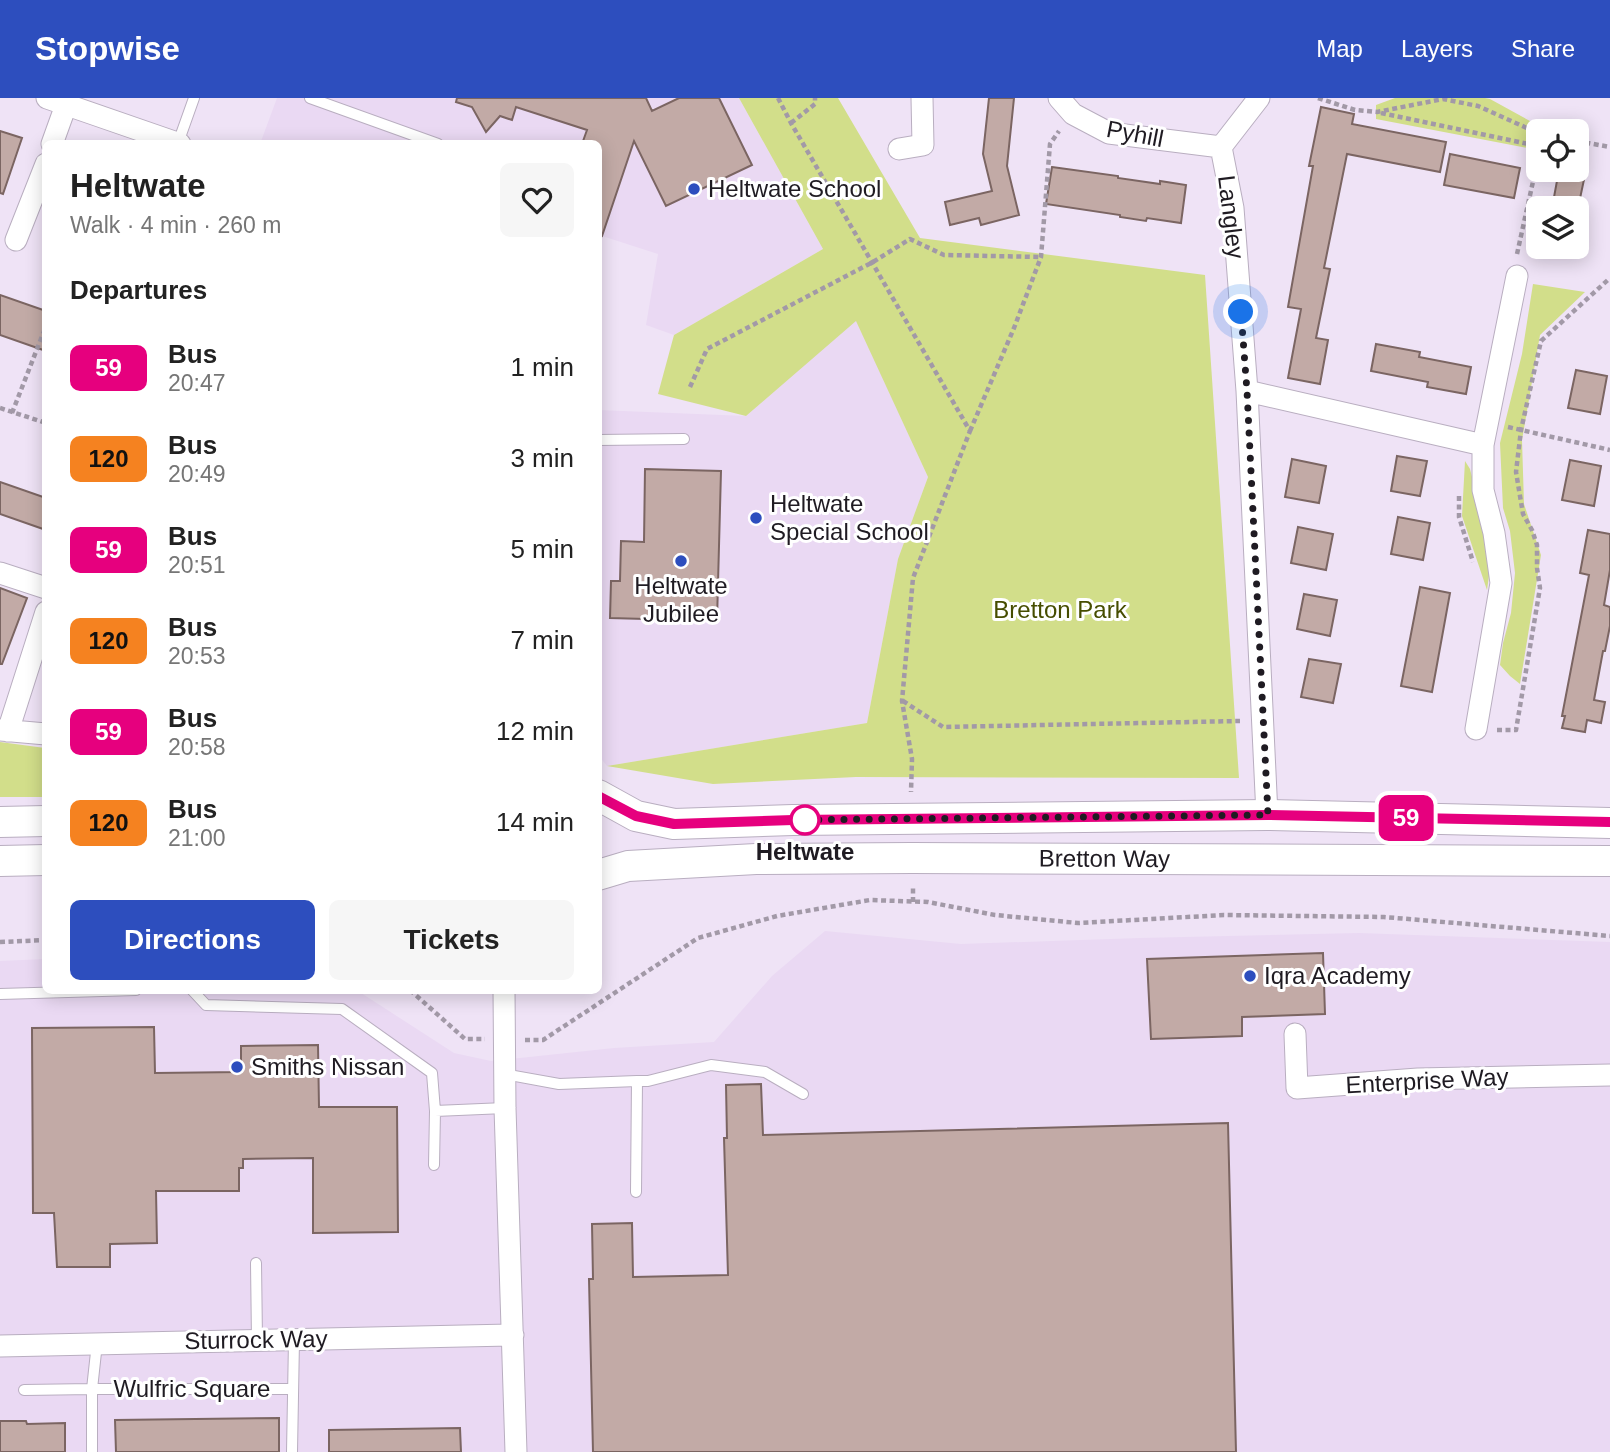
<!DOCTYPE html>
<html lang="en">
<head>
<meta charset="utf-8">
<style>
  body { margin:0; font-family:Helvetica,sans-serif; background:#f6f6f6; color:#222; height:100vh; display:flex; flex-direction:column; font-size:26px; white-space:nowrap }
  * { box-sizing:border-box; margin:0 }
  p { font-size:23px; color:#767676 }
  .icon { flex:none; width:38px; height:38px; fill:none; stroke:currentColor; stroke-width:2; stroke-linecap:round; stroke-linejoin:round }
  .map { position:relative; flex:1; overflow:hidden }
  .details { position:absolute; left:42px; top:42px; width:560px; height:854px; display:flex; flex-direction:column; background:#fff; border-radius:10px; box-shadow:0 4px 18px #0003 }
  .details>* { flex:none }
  .badge { padding:0 14px; border-radius:10px; font-size:24px; line-height:46px }
  .controls { position:absolute; left:1526px; top:21px; display:grid; gap:14px }
  .controls a { display:grid; place-items:center; width:63px; height:63px; border-radius:10px; background:#fff; box-shadow:0 4px 18px #0003; font-size:35px }
  .you { position:absolute; width:35px; height:35px; margin:-18px; border:5px solid #fff; border-radius:50%; background:#1a73e8; box-shadow:0 0 0 10px #1a73e833 }
  .map>.badge { position:absolute; translate:-50% -50%; box-shadow:0 0 0 4px #fff }
  h2 { padding:0 28px; font-size:26px; line-height:63px }
  .round { display:grid; place-items:center; flex:none; width:74px; height:74px; border-radius:10px; background:#f6f6f6 }
  .overview { display:flex; align-items:center; justify-content:space-between; height:119px; padding:0 28px }
  h1 { font-size:33px; font-weight:800; line-height:52px }
  .action { display:flex; gap:14px; margin-top:auto; padding:14px 28px }
  .action a { flex:1; height:80px; border-radius:10px; background:#2d4ebe; color:#fff; font-size:28px; font-weight:800; line-height:80px; text-align:center }
  .action a+a { background:#f6f6f6; color:#222 }
  ul { padding:0; list-style:none }
  li { display:flex; align-items:center; gap:21px; height:91px; padding:0 28px }
  li div { flex:1 }
  li b { display:block; font-size:26px }
  li em { font-style:normal }
  li .badge { min-width:77px; font-weight:700; text-align:center }
  header { display:flex; align-items:center; gap:42px; box-sizing:border-box; height:98px; padding:0 35px; background:#2d4ebe; color:#fff }
  header strong { font-size:33px }
  nav { display:flex; gap:38px; margin-inline-start:auto; font-size:24px }
  .map>svg:first-child { display:block }
  .built { fill:#ead9f3 }
  .green { fill:#d2de8a }
  .building { fill:#c2aaa6; stroke:#7b6562; stroke-width:2 }
  .lines { fill:none; stroke-linecap:round; stroke-linejoin:round }
  .lane-casing { stroke:#b9aec0; stroke-width:12 }
  .street-casing { stroke:#b9aec0; stroke-width:23 }
  .secondary-casing { stroke:#b9aec0; stroke-width:32 }
  .path { stroke:#a299a7; stroke-width:4.5; stroke-dasharray:5 3.5; stroke-linecap:butt }
  .lane { stroke:#fff; stroke-width:10 }
  .street { stroke:#fff; stroke-width:21 }
  .secondary { stroke:#fff; stroke-width:30 }
  .line-casing { stroke:#fff; stroke-width:16 }
  .line { stroke:#e6007e; stroke-width:10 }
  .walk { stroke:#1f1b22; stroke-width:7; stroke-dasharray:0 12.6 }
  .poi-dot { fill:#2d4ebe; stroke:#fff; stroke-width:2.5 }
  .stop-dot { fill:#fff; stroke:#e6007e; stroke-width:3.5 }
  .labels { text-anchor:middle; stroke-width:6; stroke-linejoin:round; paint-order:stroke }
  .street-label { font-size:24px; fill:#1f1b22; stroke:#fff }
  .poi-label { font-size:24px; fill:#1f1b22; stroke:#fff; text-anchor:start }
  .park-label { font-size:24px; fill:#464d00; stroke:#fff }
  .stop-label { font-size:24px; font-weight:bold; fill:#1f1b22; stroke:#fff }
</style>
</head>
<body>
<header>
<strong>Stopwise</strong>
<nav><a>Map</a><a>Layers</a><a>Share</a></nav>
</header>
<div class="map">
<svg width="1610" height="1354" viewBox="0 0 1610 1354">
  <rect width="100%" height="100%" fill="#efe3f6"/>
  <path class="built" d="M277,0H739L823,151L674,237L646,227L658,156L599,137L598,46H260Z
    M856,222L928,379L898,461L867,625L607,668L599,658L598,312L746,318Z
    M825,833L961,846L1140,840L1359,835L1610,844V1354H0V863L45,861L46,892L358,893L454,955L491,963L614,950L714,944L772,878Z"/>
  <path class="green" d="M739,0H838L920,140L1205,177L1239,680L856,679L713,686L607,668L867,625L898,461L928,379L856,223L746,318L658,296L674,237L823,151Z
    M1395,0H1485L1490,1L1548,33H1538V52L1376,21V7Z
    M1533,186L1585,194L1540,237L1522,342L1524,406L1541,457L1520,586L1510,578L1500,567L1503,545L1511,515L1515,475L1510,433L1503,410L1500,345L1522,256Z
    M1465,363L1470,371L1490,451V471L1487,492L1462,418Z
    M0,644L45,650V699H0Z"/>
  <path class="building" d="M457,0H646L652,13L679,0H719L752,67L666,108L634,43L602,138L598,137V46H582L587,32L516,9L512,22L500,18L486,34L472,9L456,4Z
    M989,0H1014L1007,68L1019,117L981,127L979,120L950,127L945,104L992,93L983,56Z
    M1321,9L1354,16L1352,26L1446,44L1440,74L1347,56L1324,170L1330,171L1316,240L1328,242L1320,286L1288,280L1301,211L1288,209L1313,68H1309Z
    M0,33L22,40L3,96L0,95Z
    M1450,56L1520,70L1514,100L1444,87Z
    M1052,69L1118,78V80L1160,86V83L1186,87L1181,125L1147,120L1146,123L1120,119V117L1046,106Z
    M1559,72H1586L1578,110H1552Z
    M0,197L46,213V253L0,237Z
    M1376,246L1420,254L1419,259L1471,269L1466,296L1427,289L1428,284L1371,273Z
    M1576,272L1607,278L1600,316L1568,310Z
    M1397,358L1427,363L1420,398L1391,393Z
    M1292,361L1326,368L1319,405L1285,399Z
    M1570,362L1601,368L1594,408L1562,402Z
    M645,371L721,373L717,523L610,520L611,483H620L621,443L644,444Z
    M0,384L46,400V432L0,416Z
    M1398,419L1430,425L1423,462L1391,456Z
    M1298,429L1333,436L1326,472L1291,465Z
    M1588,432L1610,436V472L1604,507L1610,509V528L1605,553H1603L1594,602L1605,604L1601,625L1587,622L1585,634L1562,630L1565,618H1562L1589,477L1580,475Z
    M1420,489L1450,495L1432,594L1401,588Z
    M0,490L27,500L2,566H0Z
    M1304,496L1337,502L1330,538L1297,531Z
    M1309,561L1341,566L1333,605L1301,599Z
    M1323,855L1325,916L1242,919V938L1151,941L1147,861Z
    M154,929L155,975L241,974V948L318,947L319,1009H397L398,1134L313,1135V1060L243,1061V1070H239V1093H156L157,1145L110,1146V1169H57L54,1115H33L32,930Z
    M761,986L763,1037L1228,1025L1236,1354H593L589,1181H593L592,1126L632,1125L633,1179L728,1177L724,1040H727L726,987Z
    M279,1320V1354H116L115,1322Z
    M0,1323H26L27,1326L65,1325V1354H0Z
    M460,1330L461,1354H329V1332Z"/>
  <g class="lines">
    <g class="lane-casing">
      <path id="lane" d="M310,0L438,46
        M178,45L194,0
        M598,342L684,341
        M192,892L206,907L342,911L432,975L435,1013
        M0,896L136,892
        M504,976L559,986L637,983H648L711,967L765,974L803,996
        M434,1067L435,1013L505,1010
        M636,1094L637,983
        M256,1165L257,1242
        M24,1292L92,1291H292
        M92,1354V1291L97,1245
        M292,1354L294,1242"/>
    </g>
    <g class="street-casing">
      <path id="street" d="M47,0L180,46
        M1059,0L1073,16L1109,35L1221,49
        M1259,0L1221,49L1233,110L1247,293L1267,717
        M52,46L66,7
        M899,51L923,47L922,0
        M16,142L46,66
        M1247,293L1483,347
        M0,475L46,490
        M1476,631L1501,485L1494,435L1483,392V347L1517,178
        M0,632L46,636
        M8,633L46,514
        M504,892L505,1010L516,1354
        M1295,936L1297,990L1418,981L1610,977
        M0,1248L513,1237"/>
    </g>
    <g class="secondary-casing">
      <g id="secondary">
        <path d="M598,697L636,718L674,726L793,722L1267,717L1610,725"/>
        <path d="M0,724L46,723"/>
        <path d="M0,763L46,762"/>
        <path id="s1" d="M598,777L628,768L756,761L912,760L1610,763"/>
      </g>
    </g>
    <path class="path" d="M778,0L791,25L970,333L913,480L902,603L912,661L911,694
      M1318,0L1355,12L1377,14L1443,1L1478,8L1538,35
      M1381,15L1538,48
      M791,25L815,6V0
      M1577,43L1610,49
      M1517,156L1538,61
      M690,289L707,251L873,164L910,141L944,157L1041,159
      M0,310L46,325
      M12,315L46,228
      M1508,329L1610,352
      M970,333L1014,230L1041,159L1050,46L1059,33
      M1459,398V419L1473,464
      M903,603L943,629L1240,623
      M1497,632H1516L1540,490L1537,470V447L1532,432L1523,416L1516,374L1521,332L1541,243L1610,180
      M913,804V787
      M0,844L46,842
      M410,892L465,941H485
      M525,942H543L698,840L777,818L870,802L928,804L995,817L1078,825L1224,817L1384,819L1610,838"/>
    <use href="#lane" class="lane"/>
    <use href="#street" class="street"/>
    <use href="#secondary" class="secondary"/>
  </g>
  <g class="lines">
    <g class="line-casing">
      <path id="line" d="M598,698L636,718L674,726L793,722L1268,717L1610,724"/>
    </g>
    <use href="#line" class="line"/>
    <path class="walk" d="M805,722H793L1268,717L1247,293L1241,214"/>
  </g>
  <g class="poi-dot">
    <circle cx="694" cy="91" r="7"/>
    <circle cx="756" cy="420" r="7"/>
    <circle cx="681" cy="463" r="7"/>
    <circle cx="1250" cy="878" r="7"/>
    <circle cx="237" cy="969" r="7"/>
  </g>
  <circle class="stop-dot" cx="805" cy="722" r="14"/>
  <g class="labels">
    <g class="street-label">
      <text transform="translate(1135 36) rotate(11)" y="8">Pyhill</text>
      <text transform="translate(1231 119) rotate(83)" y="8">Langley</text>
      <text dy="8" stroke="none"><textPath href="#s1" startOffset="508">Bretton Way</textPath></text>
      <text transform="translate(1427 983) rotate(-3)" y="8">Enterprise Way</text>
      <text transform="translate(256 1242) rotate(-1)" y="8">Sturrock Way</text>
      <text x="192" y="1299">Wulfric Square</text>
    </g>
    <g class="poi-label">
      <text x="708" y="99">Heltwate School</text>
      <text x="770" y="414">Heltwate<tspan x="770" dy="28">Special School</tspan></text>
      <text x="681" y="496" text-anchor="middle">Heltwate<tspan x="681" dy="28">Jubilee</tspan></text>
      <text x="1264" y="886">Iqra Academy</text>
      <text x="251" y="977">Smiths Nissan</text>
    </g>
    <g class="park-label">
      <text x="1060" y="520">Bretton Park</text>
    </g>
    <g class="stop-label">
      <text x="805" y="762">Heltwate</text>
    </g>
  </g>
</svg>
<div class="controls">
<a><svg class="icon" aria-label="locate" viewBox="0 0 24 24"><circle cx="12" cy="12" r="6"/><path d="M12 2v4M12 18v4M2 12h4M18 12h4"/></svg></a>
<a><svg class="icon" aria-label="layers" viewBox="0 0 24 24"><path d="M12 4l9 5-9 5-9-5zM3 14l9 5 9-5"/></svg></a>
</div>
<div class="you" style="left:1241px;top:214px"></div>
<b class="badge" style="left:1406px;top:720px;background:#e6007e;color:#fff">59</b>
<section class="details">
<div class="overview"><div><h1>Heltwate</h1><p>Walk · 4 min · 260 m</p></div><a class="round"><svg class="icon" aria-label="heart" viewBox="0 0 24 24"><path d="M12 20l-8-8c-3-5 5-10 8-4 3-6 11-1 8 4z"/></svg></a></div>
<h2>Departures</h2>
<ul>
<li><span class="badge" style="background:#e6007e;color:#fff">59</span><div><b>Bus</b><p>20:47</p></div><em>1 min</em></li>
<li><span class="badge" style="background:#f58220;color:#111">120</span><div><b>Bus</b><p>20:49</p></div><em>3 min</em></li>
<li><span class="badge" style="background:#e6007e;color:#fff">59</span><div><b>Bus</b><p>20:51</p></div><em>5 min</em></li>
<li><span class="badge" style="background:#f58220;color:#111">120</span><div><b>Bus</b><p>20:53</p></div><em>7 min</em></li>
<li><span class="badge" style="background:#e6007e;color:#fff">59</span><div><b>Bus</b><p>20:58</p></div><em>12 min</em></li>
<li><span class="badge" style="background:#f58220;color:#111">120</span><div><b>Bus</b><p>21:00</p></div><em>14 min</em></li>
</ul>
<div class="action"><a>Directions</a><a>Tickets</a></div>
</section>
</div>
</body>
</html>
